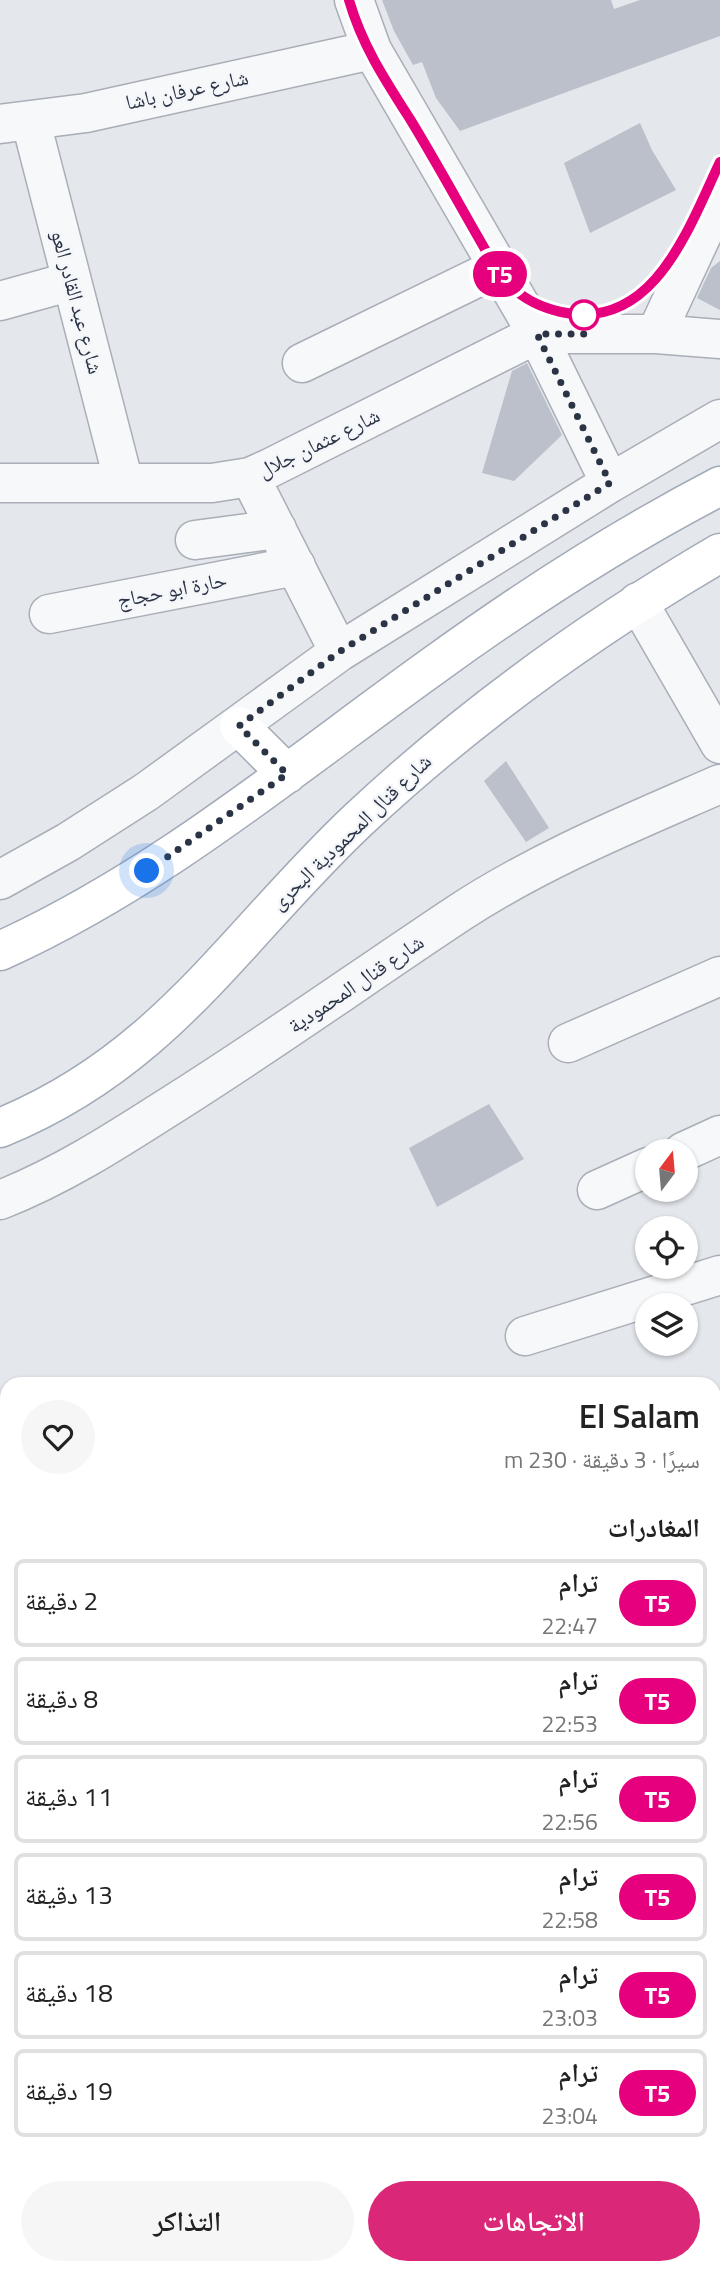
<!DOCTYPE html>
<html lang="ar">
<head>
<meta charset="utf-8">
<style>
  body { margin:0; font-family:"Titillium Web","Noto Naskh Arabic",sans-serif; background:#f6f6f6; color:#222; direction:rtl; height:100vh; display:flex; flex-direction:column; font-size:26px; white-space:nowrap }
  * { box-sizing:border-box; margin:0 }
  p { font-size:23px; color:#767676 }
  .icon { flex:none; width:38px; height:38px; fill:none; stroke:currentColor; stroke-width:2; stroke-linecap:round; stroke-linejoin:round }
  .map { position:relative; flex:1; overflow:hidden; direction:ltr }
  .drawer { position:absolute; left:0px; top:1377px; width:721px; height:898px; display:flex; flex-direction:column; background:#fff; border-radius:21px 21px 0 0; box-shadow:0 2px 5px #0004; direction:rtl }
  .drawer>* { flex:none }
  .badge { padding:0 14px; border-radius:23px; font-size:24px; line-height:46px }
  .needle { width:46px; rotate:16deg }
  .buttons { position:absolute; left:635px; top:1139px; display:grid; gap:14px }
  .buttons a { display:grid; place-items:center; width:63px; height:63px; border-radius:50%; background:#fff; box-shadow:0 2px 5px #0004; font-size:35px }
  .you { position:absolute; width:35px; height:35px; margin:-18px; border:5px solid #fff; border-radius:50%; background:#1a73e8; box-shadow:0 0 0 10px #1a73e833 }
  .map>.badge { position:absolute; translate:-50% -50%; box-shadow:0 0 0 4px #fff }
  h2 { padding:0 21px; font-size:26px; line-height:63px }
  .round { display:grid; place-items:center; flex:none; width:74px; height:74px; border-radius:37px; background:#f6f6f6 }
  .overview { display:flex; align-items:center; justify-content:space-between; height:119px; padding:0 21px }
  h1 { font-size:33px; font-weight:600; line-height:52px }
  .cta { display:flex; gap:14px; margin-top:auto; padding:14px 21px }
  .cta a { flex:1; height:80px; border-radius:42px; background:#db2777; color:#fff; font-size:28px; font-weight:600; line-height:80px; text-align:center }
  .cta a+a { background:#f6f6f6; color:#222 }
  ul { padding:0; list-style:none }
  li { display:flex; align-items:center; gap:21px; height:88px; margin:0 14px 10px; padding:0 7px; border:4px solid #e0e0e0; border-radius:10px }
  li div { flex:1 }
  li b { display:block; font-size:26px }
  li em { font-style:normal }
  li .badge { min-width:77px; font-weight:700; text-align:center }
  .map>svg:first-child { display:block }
  .building { fill:#bbc0ca }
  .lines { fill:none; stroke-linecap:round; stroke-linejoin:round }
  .minor-casing { stroke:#a9aeb7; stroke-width:41 }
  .major-casing { stroke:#a3abb8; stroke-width:41 }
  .minor { stroke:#f7f8fa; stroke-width:38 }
  .major { stroke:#fff; stroke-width:38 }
  .tram { stroke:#7d8696; stroke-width:2 }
  .rail { stroke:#7d8696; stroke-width:5; stroke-dasharray:3.5 7; stroke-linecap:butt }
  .line-casing { stroke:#fff; stroke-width:16 }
  .line { stroke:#e6007e; stroke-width:10 }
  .walk { stroke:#2b3445; stroke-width:7; stroke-dasharray:0 12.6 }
  .stop-dot { fill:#fff; stroke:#e6007e; stroke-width:3.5 }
  .labels { text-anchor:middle; stroke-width:5; stroke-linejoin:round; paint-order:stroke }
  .street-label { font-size:21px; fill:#2b3445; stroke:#f4f6f9 }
</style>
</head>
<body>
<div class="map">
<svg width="720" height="2274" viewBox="0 0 720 2274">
  <rect width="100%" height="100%" fill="#e4e7ec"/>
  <path class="building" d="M382,0H611L614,9L640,0H720V36L460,131L436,98L422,62L413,65L394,31Z
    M640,123L652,150L676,190L590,233L564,163Z
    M720,261V310L697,298L711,268Z
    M527,363L562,435L514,481L482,473L512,371Z
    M506,761L549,828L526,842L484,781Z
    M489,1104L524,1159L437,1207L409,1148Z"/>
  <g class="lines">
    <g class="minor-casing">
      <path id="minor" d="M354,0L372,50L537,334L610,483
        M31,122L124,483
        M0,124L86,113L372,50
        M0,301L72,281
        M656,334L720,196
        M302,363L499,267
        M250,477L339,652
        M0,483H212L250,477L270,468L537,334H656L720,339
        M195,540L277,529
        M638,602L720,744
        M49,614L296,566
        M0,880L68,842L146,792L339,652L610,483L720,419
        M568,1043L720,976
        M683,1152L720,1135
        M597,1190L648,1167
        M0,1200C59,1177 114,1142 167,1108C266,1046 361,978 459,913C540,860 631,823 720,784
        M525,1336L720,1275
        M714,1431L720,1429
        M714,1582L720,1580
        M714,1730L720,1728
        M714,2231L720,2230
        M498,2274L529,2268"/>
    </g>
    <g class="major-casing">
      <path id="major" d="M239,726L287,774
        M0,951C159,879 292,767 433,666C524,600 620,538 720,486
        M0,1128C165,1061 235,936 358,820C468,717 590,629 720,553"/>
    </g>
    <use href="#minor" class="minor"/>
    <use href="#major" class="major"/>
    <path class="tram" d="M349,0C362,45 385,79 410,119C440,168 466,219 496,268C511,292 534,306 561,312C653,333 689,227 720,162"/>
    <path class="rail" d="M714,2066L720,2065
      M714,2083L720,2082
      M0,2212L7,2211
      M0,2236L7,2234"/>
  </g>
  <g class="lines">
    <g class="line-casing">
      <path id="line" d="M349,0C362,45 385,80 410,119C440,168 467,219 496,268C511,292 534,306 561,312C654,332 689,227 720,162"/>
    </g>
    <use href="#line" class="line"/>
    <path class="walk" d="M147,871L287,774L239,726L339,652L610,483L537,334H585L584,315"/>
  </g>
  <circle class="stop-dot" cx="584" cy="315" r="14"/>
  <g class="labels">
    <g class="street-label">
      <text transform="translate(187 90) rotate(-12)" y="7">شارع عرفان باشا</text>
      <text transform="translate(77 302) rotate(75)" y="7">شارع عبد القادر العو</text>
      <text transform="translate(319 443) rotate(-26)" y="7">شارع عثمان جلال</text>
      <text transform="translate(172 590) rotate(-11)" y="7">حارة ابو حجاج</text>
      <text transform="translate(351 832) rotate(-44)" y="7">شارع قنال المحمودية البحرى</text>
      <text transform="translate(356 984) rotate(-34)" y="7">شارع قنال المحمودية</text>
    </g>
  </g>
</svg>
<div class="buttons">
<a><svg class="needle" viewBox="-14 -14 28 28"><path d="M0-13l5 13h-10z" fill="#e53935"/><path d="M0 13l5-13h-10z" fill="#767676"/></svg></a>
<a><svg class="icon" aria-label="locate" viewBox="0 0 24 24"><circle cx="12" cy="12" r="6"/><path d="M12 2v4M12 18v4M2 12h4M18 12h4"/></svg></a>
<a><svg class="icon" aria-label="layers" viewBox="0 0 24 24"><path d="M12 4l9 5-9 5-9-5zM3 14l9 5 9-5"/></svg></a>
</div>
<div class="you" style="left:147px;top:871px"></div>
<b class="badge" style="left:500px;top:274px;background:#e6007e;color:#fff">T5</b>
<section class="drawer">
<div class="overview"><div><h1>El Salam</h1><p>سيرًا · 3 دقيقة · 230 m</p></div><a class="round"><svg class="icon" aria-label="heart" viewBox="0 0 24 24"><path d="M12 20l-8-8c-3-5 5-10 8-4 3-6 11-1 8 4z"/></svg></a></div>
<h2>المغادرات</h2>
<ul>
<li><span class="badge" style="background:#e6007e;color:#fff">T5</span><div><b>ترام</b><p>22:47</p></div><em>2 دقيقة</em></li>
<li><span class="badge" style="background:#e6007e;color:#fff">T5</span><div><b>ترام</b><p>22:53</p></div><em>8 دقيقة</em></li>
<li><span class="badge" style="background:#e6007e;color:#fff">T5</span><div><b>ترام</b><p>22:56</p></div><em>11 دقيقة</em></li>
<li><span class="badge" style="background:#e6007e;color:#fff">T5</span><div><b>ترام</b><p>22:58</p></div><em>13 دقيقة</em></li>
<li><span class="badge" style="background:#e6007e;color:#fff">T5</span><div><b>ترام</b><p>23:03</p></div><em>18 دقيقة</em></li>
<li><span class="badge" style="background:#e6007e;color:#fff">T5</span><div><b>ترام</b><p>23:04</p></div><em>19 دقيقة</em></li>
</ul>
<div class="cta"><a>الاتجاهات</a><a>التذاكر</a></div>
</section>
</div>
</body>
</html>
